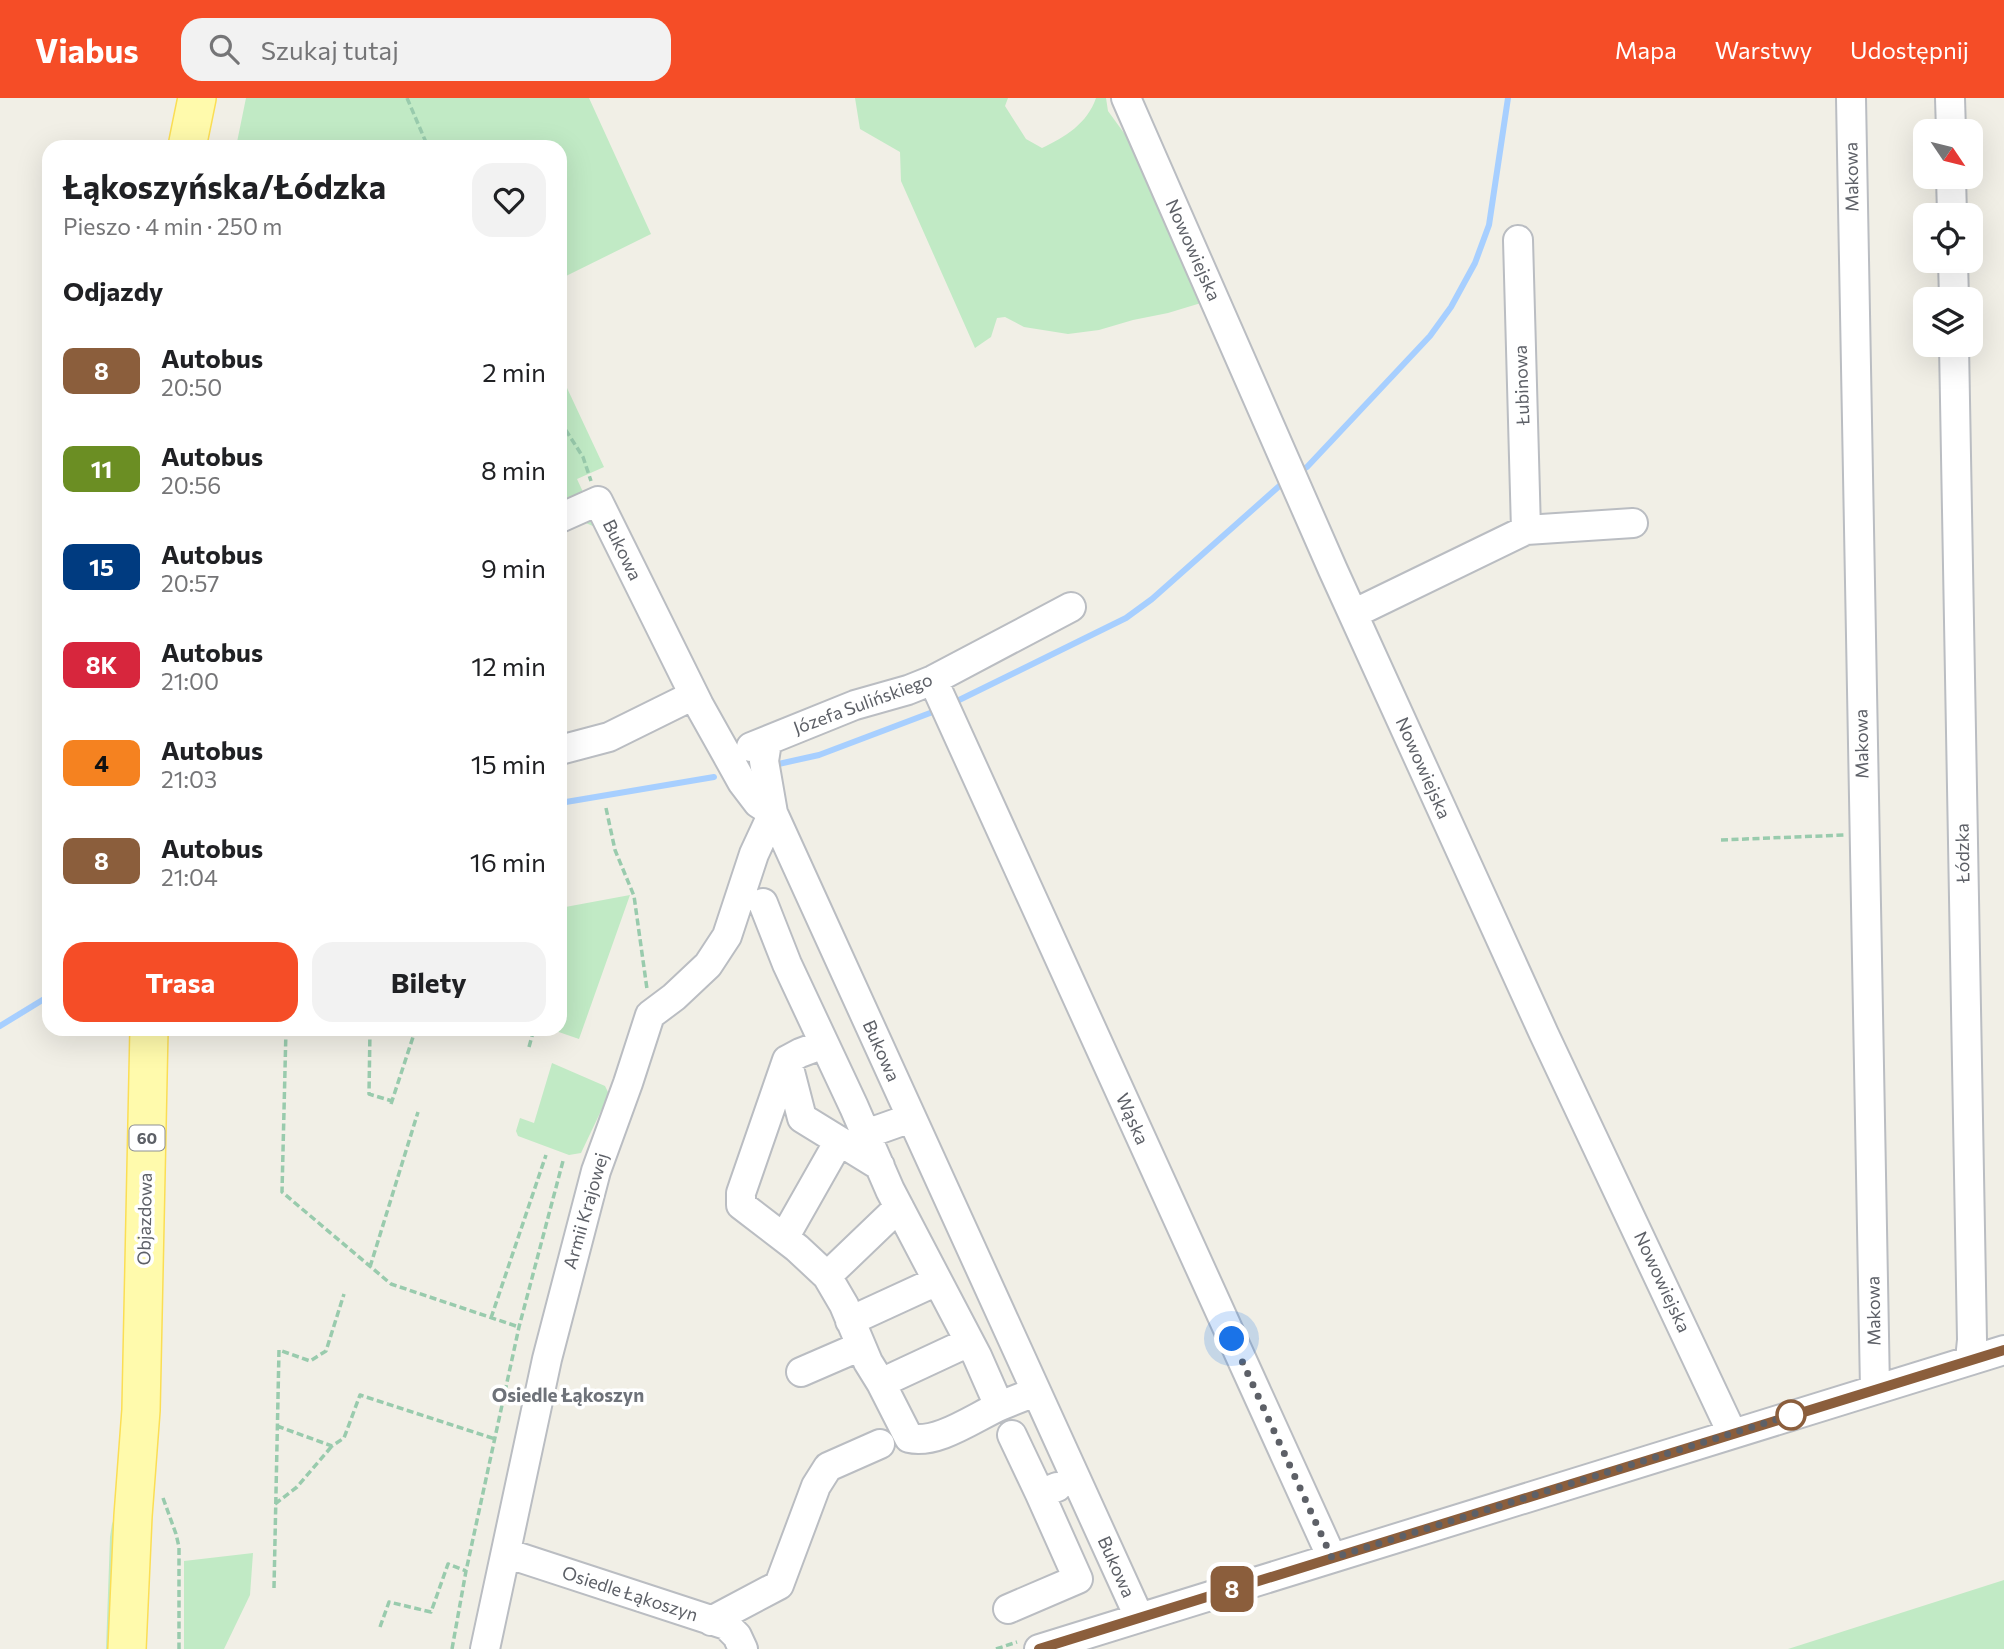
<!DOCTYPE html>
<html lang="pl">
<head>
<meta charset="utf-8">
<style>
  body { margin:0; font-family:Commissioner,sans-serif; background:#f2f2f2; color:#202124; height:100vh; display:flex; flex-direction:column; font-size:26px; white-space:nowrap }
  * { box-sizing:border-box; margin:0 }
  p { font-size:23px; color:#757577 }
  .icon { flex:none; width:38px; height:38px; fill:none; stroke:currentColor; stroke-width:2; stroke-linecap:round; stroke-linejoin:round }
  .map { position:relative; flex:1; overflow:hidden }
  .sheet { position:absolute; left:42px; top:42px; width:525px; height:896px; display:flex; flex-direction:column; background:#fff; border-radius:21px; box-shadow:0 7px 28px #0002 }
  .sheet>* { flex:none }
  .badge { padding:0 14px; border-radius:10px; font-size:24px; line-height:46px }
  .needle { width:46px; rotate:125deg }
  .controls { position:absolute; left:1913px; top:21px; display:grid; gap:14px }
  .controls a { display:grid; place-items:center; width:70px; height:70px; border-radius:14px; background:#fff; box-shadow:0 7px 28px #0002; font-size:35px }
  .you { position:absolute; width:35px; height:35px; margin:-18px; border:5px solid #fff; border-radius:50%; background:#1a73e8; box-shadow:0 0 0 10px #1a73e833 }
  .map>.badge { position:absolute; translate:-50% -50%; box-shadow:0 0 0 4px #fff }
  h2 { padding:0 21px; font-size:26px; line-height:63px }
  .round { display:grid; place-items:center; flex:none; width:74px; height:74px; border-radius:21px; background:#f2f2f2 }
  .summary { display:flex; align-items:center; justify-content:space-between; height:119px; padding:0 21px }
  h1 { font-size:33px; font-weight:700; line-height:52px }
  .primary-button { display:flex; gap:14px; margin-top:auto; padding:14px 21px }
  .primary-button a { flex:1; height:80px; border-radius:21px; background:#f54d27; color:#fff; font-size:28px; font-weight:700; line-height:80px; text-align:center }
  .primary-button a+a { background:#f2f2f2; color:#202124 }
  ul { padding:0; list-style:none }
  li { display:flex; align-items:center; gap:21px; height:98px; padding:0 21px }
  li div { flex:1 }
  li b { display:block; font-size:26px }
  li em { font-style:normal }
  li .badge { min-width:77px; font-weight:700; text-align:center }
  header { display:flex; align-items:center; gap:42px; box-sizing:border-box; height:98px; padding:0 35px; background:#f54d27; color:#fff }
  header strong { font-size:33px }
  nav { display:flex; gap:38px; margin-inline-start:auto; font-size:24px }
  .search { width:490px; height:63px; background:#f2f2f2; display:flex; align-items:center; gap:18px; box-sizing:border-box; padding:0 24px; border-radius:21px; color:#757577; font-size:26px }
  .map>svg:first-child { display:block }
  .green { fill:#c1eac5 }
  .lines { fill:none; stroke-linecap:round; stroke-linejoin:round }
  .stream { stroke:#a7cfff; stroke-width:6 }
  .minor-casing { stroke:#babdc2; stroke-width:32 }
  .major-casing { stroke:#fbde54; stroke-width:40 }
  .path { stroke:#99cbad; stroke-width:3.5; stroke-dasharray:7 3.5; stroke-linecap:butt }
  .minor { stroke:#fff; stroke-width:28 }
  .major { stroke:#fffaac; stroke-width:37 }
  .line-casing { stroke:#fff; stroke-width:16 }
  .line { stroke:#8b5e3c; stroke-width:10 }
  .walk { stroke:#5d6067; stroke-width:7; stroke-dasharray:0 12.6 }
  .stop-dot { fill:#fff; stroke:#8b5e3c; stroke-width:3.5 }
  .labels { text-anchor:middle; stroke-width:7; stroke-linejoin:round; paint-order:stroke }
  .shield { fill:#fff; stroke:#8e9095; stroke-width:2 }
  .shield-label { font-size:16px; font-weight:bold; fill:#5d6067 }
  .street-label { font-size:18px; fill:#5d6067; stroke:#fff }
  .neighbourhood-label { font-size:19px; font-weight:bold; fill:#6e7279; stroke:#fff }
</style>
</head>
<body>
<header>
<strong>Viabus</strong>
<div class="search"><svg class="icon" aria-label="search" viewBox="0 0 24 24"><circle cx="10" cy="10" r="6"/><path d="M15 15l6 6"/></svg>Szukaj tutaj</div>
<nav><a>Mapa</a><a>Warstwy</a><a>Udostępnij</a></nav>
</header>
<div class="map">
<svg width="2004" height="1551" viewBox="0 0 2004 1551">
  <rect width="100%" height="100%" fill="#f1efe6"/>
  <path class="green" d="M246,0H589L651,136L560,181V49H236Z
    M855,0H1008L1005,8L1026,41L1042,50C1065,39 1087,26 1096,0H1106L1108,13L1137,53L1201,205L1168,215L1133,222L1099,232L1068,236L1024,229L1005,219L997,220L991,239L975,250L901,83L900,54L860,31Z
    M560,275L604,369L577,381L600,431L581,423L560,433Z
    M630,797L579,941L550,931H560V810Z
    M552,965L605,988L609,996L581,1055L569,1057L518,1038L516,1033L520,1020L534,1025Z
    M121,1402L117,1551H106L110,1439L112,1426Z
    M253,1455L250,1497L224,1551H184V1463Z
    M2004,1482V1551H1788Z"/>
  <g class="lines">
    <path class="stream" d="M1297,375L1307,369L1430,238L1451,209L1475,165L1489,127L1508,0
      M953,605L1126,520L1152,501L1285,383
      M774,667L819,657L938,612
      M560,705L714,679
      M0,928L49,898"/>
    <g class="minor-casing">
      <path id="minor" d="M1126,0L1333,472L1544,936L1732,1335
        M1851,0L1875,1291
        M1950,0L1951,33
        M1951,79L1952,117
        M1518,142L1526,432
        M1953,163L1954,201
        M1954,247L1972,1242L1970,1262
        M560,420L598,403L699,607L727,657L742,684L758,705L773,715L1139,1519
        M1353,516L1526,432L1633,425
        M933,582L1332,1460
        M751,649L855,607L908,592L933,582L1071,509
        M560,652L609,639L694,597
        M763,805L787,866L854,1009L890,1092L977,1258L999,1308
        M824,946L800,955L787,962L741,1095V1107L797,1150L827,1178L844,1207L868,1264L881,1285L909,1340C937,1347 975,1319 1000,1308C1012,1303 1024,1298 1036,1294
        M787,962L802,1020L880,1068
        M866,1036L911,1020
        M784,1140L839,1043
        M827,1178L899,1109
        M850,1223L937,1183
        M801,1274L861,1248
        M881,1285L969,1244
        M1012,1337L1040,1396L1057,1389
        M506,1455L726,1527L737,1538L743,1551
        M1008,1511L1078,1481L1040,1396
        M711,1523L779,1487L816,1388L828,1369L880,1346
        M485,1551L547,1261L596,1073L628,985L650,917L674,899L708,867L727,838L754,756L773,715L764,663L767,644
        M1039,1551L2004,1252"/>
    </g>
    <g class="major-casing">
      <path id="major" d="M187,49L197,0
        M127,1551L133,1418L141,1312L149,931"/>
    </g>
    <path class="path" d="M407,0L428,49
      M560,323L583,359L591,383
      M606,710L615,752L634,798L647,891
      M1721,742L1844,737
      M286,931L282,1094L391,1186L519,1229
      M370,931L369,996L392,1003
      M407,931L415,933V931
      M529,949L534,931
      M391,1006L415,933
      M370,1169L418,1014
      M491,1220L546,1057
      M277,1328L332,1348L344,1340L360,1297L495,1341
      M163,1400L176,1436L179,1449V1551
      M275,1406L297,1389L332,1348
      M274,1490L279,1252L310,1263L326,1253L344,1196
      M380,1529L389,1504L431,1514L448,1466L466,1473
      M452,1551L466,1473L519,1229L563,1063
      M996,1551L1017,1544"/>
    <use href="#minor" class="minor"/>
    <use href="#major" class="major"/>
  </g>
  <g class="lines">
    <g class="line-casing">
      <path id="line" d="M1039,1551L2004,1252"/>
    </g>
    <use href="#line" class="line"/>
    <path class="walk" d="M1232,1241L1332,1460L1791,1317"/>
  </g>
  <circle class="stop-dot" cx="1791" cy="1317" r="14"/>
  <g class="labels">
    <rect class="shield" x="129.5" y="1027.5" width="35" height="25" rx="5"/>
    <g class="shield-label">
      <text x="147" y="1046">60</text>
    </g>
    <g class="street-label">
      <text transform="translate(1852 79) rotate(-91)" y="6">Makowa</text>
      <text transform="translate(1193 152) rotate(66)" y="6">Nowowiejska</text>
      <text transform="translate(1522 287) rotate(-92)" y="6">Łubinowa</text>
      <text transform="translate(622 452) rotate(64)" y="6">Bukowa</text>
      <text transform="translate(863 606) rotate(-20)" y="6">Józefa Sulińskiego</text>
      <text transform="translate(1862 646) rotate(-91)" y="6">Makowa</text>
      <text transform="translate(1423 670) rotate(66)" y="6">Nowowiejska</text>
      <text transform="translate(1963 755) rotate(-91)" y="6">Łódzka</text>
      <text transform="translate(881 953) rotate(66)" y="6">Bukowa</text>
      <text transform="translate(1132 1021) rotate(66)" y="6">Wąska</text>
      <text transform="translate(586 1113) rotate(-74)" y="6">Armii Krajowej</text>
      <text transform="translate(145 1121) rotate(-89)" y="6">Objazdowa</text>
      <text transform="translate(1662 1184) rotate(65)" y="6">Nowowiejska</text>
      <text transform="translate(1874 1213) rotate(-91)" y="6">Makowa</text>
      <text transform="translate(1116 1469) rotate(66)" y="6">Bukowa</text>
      <text transform="translate(630 1496) rotate(18)" y="6">Osiedle Łąkoszyn</text>
    </g>
    <g class="neighbourhood-label">
      <text x="568" y="1304">Osiedle Łąkoszyn</text>
    </g>
  </g>
</svg>
<div class="controls">
<a><svg class="needle" viewBox="-14 -14 28 28"><path d="M0-13l5 13h-10z" fill="#e53935"/><path d="M0 13l5-13h-10z" fill="#757577"/></svg></a>
<a><svg class="icon" aria-label="locate" viewBox="0 0 24 24"><circle cx="12" cy="12" r="6"/><path d="M12 2v4M12 18v4M2 12h4M18 12h4"/></svg></a>
<a><svg class="icon" aria-label="layers" viewBox="0 0 24 24"><path d="M12 4l9 5-9 5-9-5zM3 14l9 5 9-5"/></svg></a>
</div>
<div class="you" style="left:1232px;top:1241px"></div>
<b class="badge" style="left:1232px;top:1491px;background:#8b5e3c;color:#fff">8</b>
<section class="sheet">
<div class="summary"><div><h1>Łąkoszyńska/Łódzka</h1><p>Pieszo · 4 min · 250 m</p></div><a class="round"><svg class="icon" aria-label="heart" viewBox="0 0 24 24"><path d="M12 20l-8-8c-3-5 5-10 8-4 3-6 11-1 8 4z"/></svg></a></div>
<h2>Odjazdy</h2>
<ul>
<li><span class="badge" style="background:#8b5e3c;color:#fff">8</span><div><b>Autobus</b><p>20:50</p></div><em>2 min</em></li>
<li><span class="badge" style="background:#6b8e23;color:#fff">11</span><div><b>Autobus</b><p>20:56</p></div><em>8 min</em></li>
<li><span class="badge" style="background:#003b80;color:#fff">15</span><div><b>Autobus</b><p>20:57</p></div><em>9 min</em></li>
<li><span class="badge" style="background:#d7263d;color:#fff">8K</span><div><b>Autobus</b><p>21:00</p></div><em>12 min</em></li>
<li><span class="badge" style="background:#f58220;color:#111">4</span><div><b>Autobus</b><p>21:03</p></div><em>15 min</em></li>
<li><span class="badge" style="background:#8b5e3c;color:#fff">8</span><div><b>Autobus</b><p>21:04</p></div><em>16 min</em></li>
</ul>
<div class="primary-button"><a>Trasa</a><a>Bilety</a></div>
</section>
</div>
</body>
</html>
